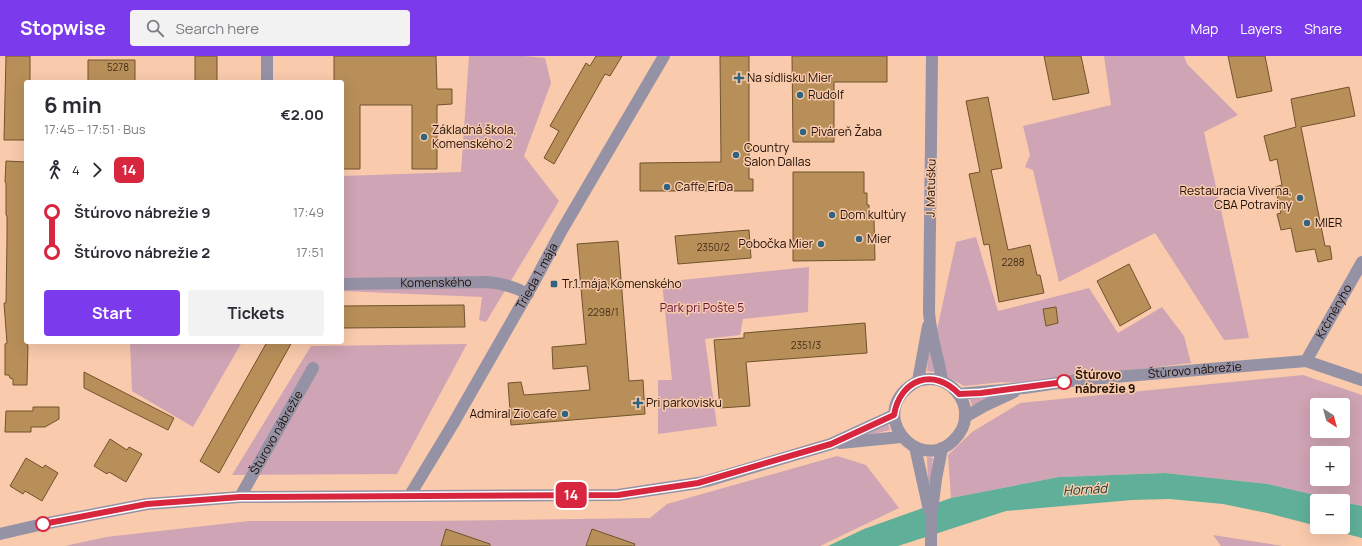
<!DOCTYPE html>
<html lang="en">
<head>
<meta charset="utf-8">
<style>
  body { margin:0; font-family:Manrope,sans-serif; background:#f2f2f3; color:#2b2b33; height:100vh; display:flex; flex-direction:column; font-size:15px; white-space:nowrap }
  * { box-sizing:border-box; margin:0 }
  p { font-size:13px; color:#7c7c81 }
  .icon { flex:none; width:22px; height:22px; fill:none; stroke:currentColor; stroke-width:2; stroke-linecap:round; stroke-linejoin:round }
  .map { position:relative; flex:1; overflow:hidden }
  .drawer { position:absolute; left:24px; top:24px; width:320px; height:264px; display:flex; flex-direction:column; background:#fff; border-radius:4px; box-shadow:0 4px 16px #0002 }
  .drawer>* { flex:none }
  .badge { padding:0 8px; border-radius:6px; font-size:14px; line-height:26px }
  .needle { width:26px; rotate:144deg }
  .fabs { position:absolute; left:1310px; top:342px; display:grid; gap:8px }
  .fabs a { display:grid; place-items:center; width:40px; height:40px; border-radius:4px; background:#fff; box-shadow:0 4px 16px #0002; font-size:20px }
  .map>.badge { position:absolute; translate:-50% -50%; box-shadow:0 0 0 2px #fff }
  .legs { display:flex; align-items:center; gap:6px; height:44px; padding:0 20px; font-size:13px }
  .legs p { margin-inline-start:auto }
  .headline { display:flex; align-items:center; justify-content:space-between; height:68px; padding:0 20px }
  h1 { font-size:22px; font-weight:700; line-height:30px }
  .button { display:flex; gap:8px; margin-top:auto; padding:8px 20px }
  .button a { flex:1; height:46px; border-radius:4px; background:#7c3aed; color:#fff; font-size:16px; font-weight:700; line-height:46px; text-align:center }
  .button a+a { background:#f2f2f3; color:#2b2b33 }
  ul { padding:0 20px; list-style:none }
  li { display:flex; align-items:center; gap:14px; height:40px; font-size:15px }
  li i { display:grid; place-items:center; width:6px; height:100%; margin:0 5px; background:currentColor }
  li i::after { content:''; width:10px; height:10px; margin:-5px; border:3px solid; border-radius:50%; background:#fff }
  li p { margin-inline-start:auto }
  li:first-child i { background:linear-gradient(#0000 50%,currentColor 0) }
  li:last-child i { background:linear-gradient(currentColor 50%,#0000 0) }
  header { display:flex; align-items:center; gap:24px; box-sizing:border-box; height:56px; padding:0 20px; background:#7c3aed; color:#fff }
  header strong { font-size:19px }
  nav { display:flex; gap:22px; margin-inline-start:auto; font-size:14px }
  .search { width:280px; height:36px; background:#f2f2f3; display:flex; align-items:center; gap:10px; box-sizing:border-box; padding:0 14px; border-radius:4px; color:#7c7c81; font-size:15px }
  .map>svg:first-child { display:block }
  .green { fill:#cfa4b4; fill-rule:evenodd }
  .water { fill:#60b099 }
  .building { fill:#b88f59; stroke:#70532c }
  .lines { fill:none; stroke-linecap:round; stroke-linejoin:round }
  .minor { stroke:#9592a6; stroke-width:12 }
  .line-1-casing { stroke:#fff; stroke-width:9 }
  .line-1 { stroke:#d7263d; stroke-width:6 }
  .poi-dot { fill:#2e647f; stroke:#f9caac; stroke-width:1.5 }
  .stop-1-dot { fill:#fff; stroke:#d7263d; stroke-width:2 }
  .labels { text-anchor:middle; stroke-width:3; stroke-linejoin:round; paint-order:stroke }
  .number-label { font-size:10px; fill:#442e19 }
  .poi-label { font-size:12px; fill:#1e0e04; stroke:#f9caac; text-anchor:start }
  .street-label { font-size:12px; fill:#1e0e04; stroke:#f9caac }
  .park-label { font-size:12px; fill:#5f113a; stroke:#f9caac }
  .stop-label { font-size:12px; font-weight:bold; fill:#1e0e04; stroke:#f9caac; text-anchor:start }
  .water-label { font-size:13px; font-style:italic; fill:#10362c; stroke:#f9caac }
</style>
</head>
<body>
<header>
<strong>Stopwise</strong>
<div class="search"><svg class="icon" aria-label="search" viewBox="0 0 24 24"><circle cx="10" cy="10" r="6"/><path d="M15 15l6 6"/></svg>Search here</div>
<nav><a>Map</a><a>Layers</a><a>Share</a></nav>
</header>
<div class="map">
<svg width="1362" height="490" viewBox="0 0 1362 490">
  <rect width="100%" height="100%" fill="#f9caac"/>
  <path class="green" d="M469,0H524L545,2L551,27L524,100L559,145L486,266L479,264L482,241L342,235V120L461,116Z
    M1104,0H1184L1187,8L1238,59L1204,76L1249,282L1224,284L1155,177L1059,226L1033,114L1025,111L1030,99L1023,70L1111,49Z
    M976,181L998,255L1089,232L1118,277L1162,251L1184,280L1191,307L1019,327L1002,326L964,330L946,320L937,274L956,186Z
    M809,211L808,256L743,263L740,279L705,283L717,370L658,378V324H672L662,226Z
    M130,286H242L193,371L132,335Z
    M467,288L397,418L232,419L311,290Z
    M929,289L931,290L934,316L927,315Z
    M1303,319L1362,339V450L1268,428L1165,417L1059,421L951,442L948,399L972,376L1020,347ZM1317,349H1343V375H1317ZM1317,397H1343V423H1317Z
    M996,340L972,350L970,343Z
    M888,368L890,374L865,380L864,378Z
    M837,400L866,409L899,452L820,490H65L106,481L249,465H426L650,462L667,448Z
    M927,401L933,402L931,426H928Z
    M1213,479L1283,490H1221Z"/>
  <path class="water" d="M1165,417L1268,428L1341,445H1317V470L1267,457L1223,448L1170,443L1132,444L1006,455L898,490H828L864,473L951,442L1059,421Z
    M1343,446L1362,450V482L1320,471H1343Z"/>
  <path class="building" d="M6,0H30V26H26V84H4Z
    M195,0H217V26H195Z
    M334,0H436L437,33H452V48L437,49V113H412V49H360V113H342V26H334Z
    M596,0H622L610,20L605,18L554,108L544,102L559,75L550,70L586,7L590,10Z
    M720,0H749V123H753V135H640V107L721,106Z
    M792,0H887V26H834V86H793Z
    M1044,0H1081L1089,37L1053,44Z
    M1228,0H1265L1272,35L1237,42Z
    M88,4H135V26H88Z
    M1349,31L1355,60L1301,71L1325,190H1330L1332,203L1318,206L1315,193L1296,196L1291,172L1281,174L1277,158L1281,157L1275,131L1282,129L1277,103L1270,105L1264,80L1296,71L1291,43Z
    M988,41L1002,112L991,114L1008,194L1030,189L1037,219H1040L1044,237L999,246L989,188L984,189L969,118L980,116L966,45Z
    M6,105L26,106V286L28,290L27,329H13V323L10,322L9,319H5V288L7,287L4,247H6L7,182V160L6,159V127L5,126Z
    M793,116H864V137H867V149H869V156H872V162L874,163L875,204L793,205Z
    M749,174L751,202L678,208L675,180Z
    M618,185L629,325L643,324L645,358L511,369L508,327L521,326L524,339L590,334L587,310L553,313L552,291L586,288L577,188Z
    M1129,208L1151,252L1120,270L1097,225Z
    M464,249L465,271L342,272V250Z
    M1056,251L1058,267L1046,270L1043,253Z
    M865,267L867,297L746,306L750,350L720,352L714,284L744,282V277Z
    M267,286H292L219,417L200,405Z
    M84,316L174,362L168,374L84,332Z
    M33,351H59V363L45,371H31V376H5L6,355H33Z
    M110,383L127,394L129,391L142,398L126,426L109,416L107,418L94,410Z
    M26,402L43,412L45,409L58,417L42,445L25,435L23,438L10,430Z
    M446,473L490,488V490H441Z
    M592,473L635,488L634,490H586Z"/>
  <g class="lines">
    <g class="minor">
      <path d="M267,0V26"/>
      <path d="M932,0L929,255C930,279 939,302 942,325"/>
      <path id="s1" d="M342,228L487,226C502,227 515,231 528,238"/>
      <path id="s2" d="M1306,305L1362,206"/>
      <path d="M918,325C922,324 926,323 930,323C950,323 967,342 965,361C965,371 959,379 953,385C918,419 862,355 918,325L928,270"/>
      <path id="s3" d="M959,338L1024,332L1079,324L1306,305L1362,324"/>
      <path d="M965,361L984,350L1014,336"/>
      <path d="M840,387L901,381"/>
      <path d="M915,391L929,454"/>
      <path id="s4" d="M410,439L453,368L533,228L562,174L664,0"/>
      <path id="s5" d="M240,441L313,312"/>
      <path d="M0,478L43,468L147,448L240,441L618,439L698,427L707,425L831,388L894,359"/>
      <path d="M931,490V463L936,423L942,392"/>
    </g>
  </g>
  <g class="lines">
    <g class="line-1-casing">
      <path id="line-1" d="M43,468L147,448L240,441L618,439L698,427L831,388L894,359C900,323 934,311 959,338L981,337L1064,326"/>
    </g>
    <use href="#line-1" class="line-1"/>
  </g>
  <g class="poi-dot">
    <path d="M737 16h4v4h4v4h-4v4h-4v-4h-4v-4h4z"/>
    <circle cx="800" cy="39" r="4"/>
    <circle cx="803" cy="76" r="4"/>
    <circle cx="424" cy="81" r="4"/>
    <circle cx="736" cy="99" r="4"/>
    <circle cx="667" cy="131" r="4"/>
    <circle cx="1300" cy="142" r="4"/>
    <circle cx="832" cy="159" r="4"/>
    <circle cx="1307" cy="167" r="4"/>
    <circle cx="859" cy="183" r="4"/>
    <circle cx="821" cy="188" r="4"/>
    <rect x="550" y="224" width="8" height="8" rx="2"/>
    <path d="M636 341h4v4h4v4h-4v4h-4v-4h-4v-4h4z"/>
    <circle cx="565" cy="358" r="4"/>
  </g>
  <g class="stop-1-dot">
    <circle cx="1064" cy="326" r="7"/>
    <circle cx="43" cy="468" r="7"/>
  </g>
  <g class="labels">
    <g class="number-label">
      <text x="118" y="15">5278</text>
      <text x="713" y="195">2350/2</text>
      <text x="1013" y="210">2288</text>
      <text x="603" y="260">2298/1</text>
      <text x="806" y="293">2351/3</text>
    </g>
    <g class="poi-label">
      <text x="747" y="26">Na sídlisku Mier</text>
      <text x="808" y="43">Rudolf</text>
      <text x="432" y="78">Základná škola,<tspan x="432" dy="14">Komenského 2</tspan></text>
      <text x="811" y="80">Piváreň Žaba</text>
      <text x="744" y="96">Country<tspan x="744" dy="14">Salon Dallas</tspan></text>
      <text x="675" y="135">Caffe ErDa</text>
      <text x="1292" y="139" text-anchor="end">Restauracia Viverna,<tspan x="1292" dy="14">CBA Potraviny</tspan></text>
      <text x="840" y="163">Dom kultúry</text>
      <text x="1315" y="171">MIER</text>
      <text x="867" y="187">Mier</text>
      <text x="813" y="192" text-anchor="end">Pobočka Mier</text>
      <text x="562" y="232">Tr.1.mája,Komenského</text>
      <text x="646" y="351">Pri parkovisku</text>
      <text x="557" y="362" text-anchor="end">Admiral Zio cafe</text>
    </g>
    <g class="street-label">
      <text transform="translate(931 132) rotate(-89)" y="4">J. Matušku</text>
      <text dy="4" stroke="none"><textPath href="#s4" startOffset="253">Trieda 1. mája</textPath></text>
      <text dy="4" stroke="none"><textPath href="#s1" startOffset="94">Komenského</textPath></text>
      <text dy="4" stroke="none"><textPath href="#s2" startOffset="57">Krčméryho</textPath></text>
      <text dy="4" stroke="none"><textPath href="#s3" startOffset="237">Štúrovo nábrežie</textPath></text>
      <text dy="4" stroke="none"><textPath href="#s5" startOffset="74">Štúrovo nábrežie</textPath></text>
    </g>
    <g class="park-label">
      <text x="702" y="256">Park pri Pošte 5</text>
    </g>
    <g class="stop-label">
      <text x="1075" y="323">Štúrovo<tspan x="1075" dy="14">nábrežie 9</tspan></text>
    </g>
    <g class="water-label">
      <text transform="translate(1085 433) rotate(-3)" y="5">Hornád</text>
    </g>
  </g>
</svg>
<div class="fabs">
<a><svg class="needle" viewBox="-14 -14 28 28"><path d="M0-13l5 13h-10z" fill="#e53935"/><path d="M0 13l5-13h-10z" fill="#7c7c81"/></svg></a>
<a>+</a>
<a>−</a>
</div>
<b class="badge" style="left:571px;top:439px;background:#d7263d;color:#fff">14</b>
<section class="drawer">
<div class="headline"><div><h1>6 min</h1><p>17:45 – 17:51 · Bus</p></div><b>€2.00</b></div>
<div class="legs"><svg class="icon" aria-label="walk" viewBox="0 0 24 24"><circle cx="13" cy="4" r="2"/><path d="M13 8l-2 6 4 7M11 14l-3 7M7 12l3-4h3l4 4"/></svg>4<svg class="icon" aria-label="forward" viewBox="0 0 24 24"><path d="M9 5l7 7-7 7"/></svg><b class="badge" style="background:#d7263d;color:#fff">14</b></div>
<ul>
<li><i style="color:#d7263d"></i><b>Štúrovo nábrežie 9</b><p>17:49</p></li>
<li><i style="color:#d7263d"></i><b>Štúrovo nábrežie 2</b><p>17:51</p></li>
</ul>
<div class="button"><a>Start</a><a>Tickets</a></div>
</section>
</div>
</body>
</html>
